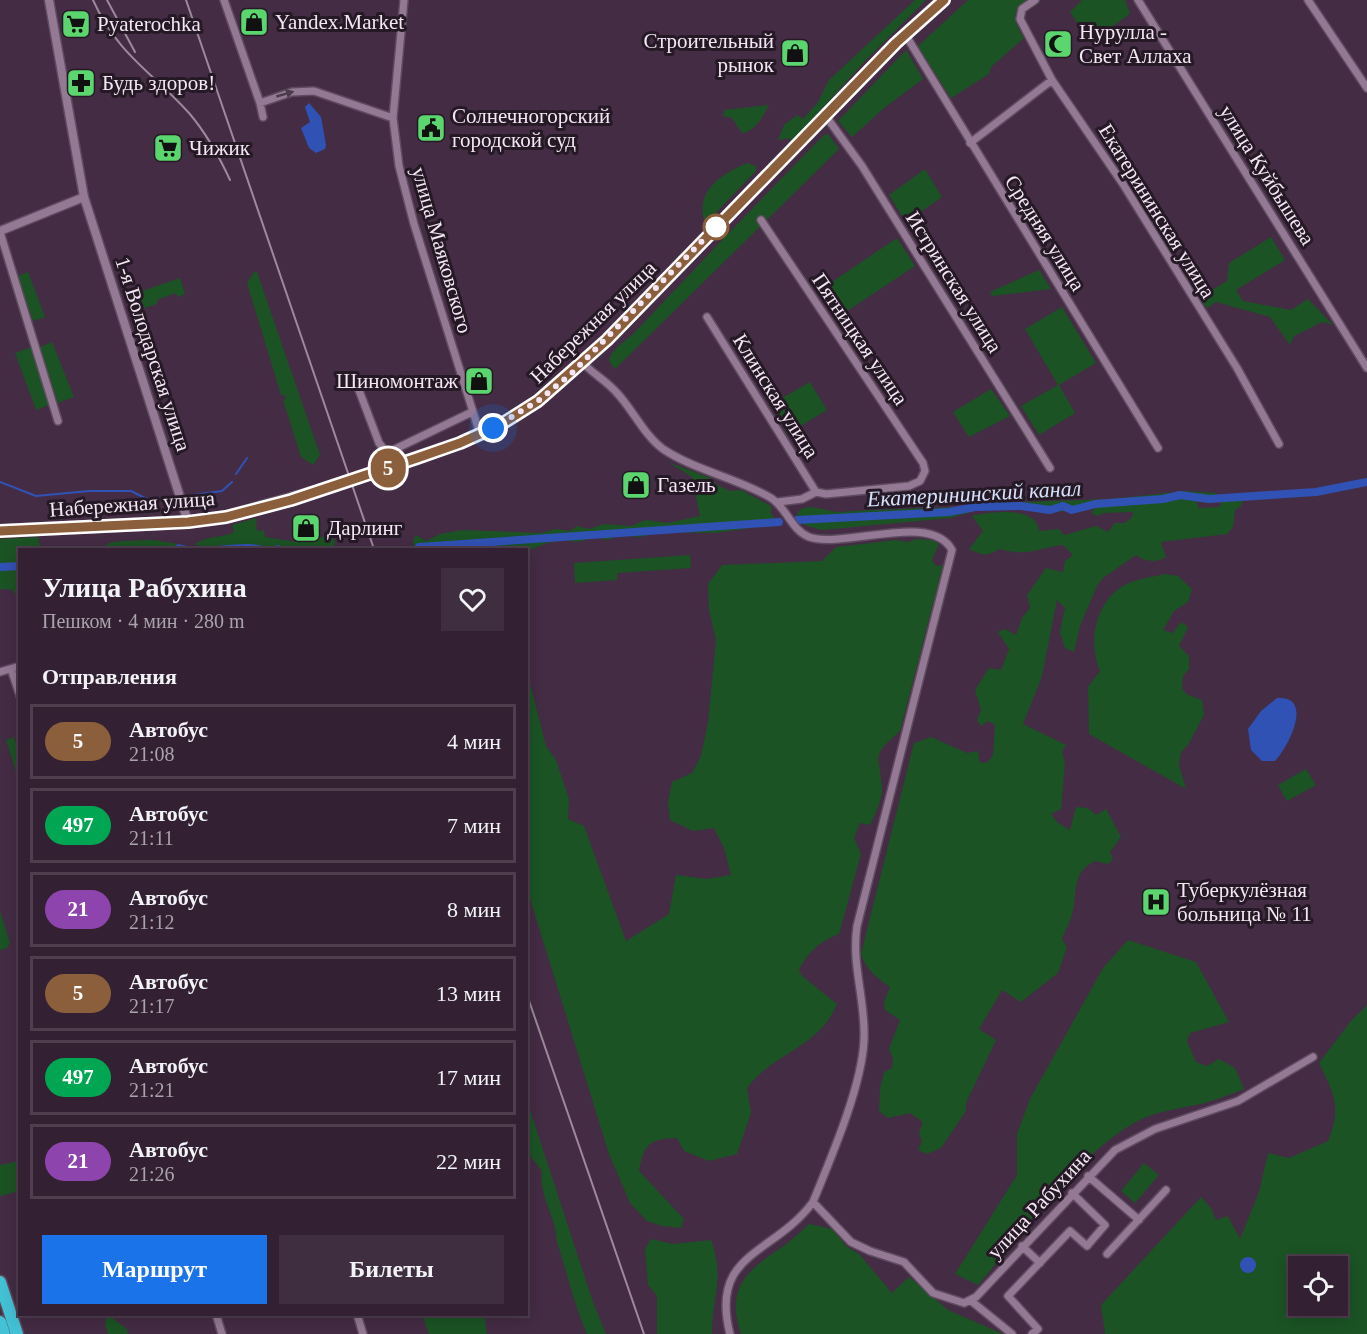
<!DOCTYPE html>
<html lang="ru">
<head>
<meta charset="utf-8">
<style>
  body { margin:0; font-family:Georgia,serif; background:#3e2e3f; color:#f1f3f6; height:100vh; display:flex; flex-direction:column; font-size:22px; white-space:nowrap }
  * { box-sizing:border-box; margin:0 }
  p { font-size:20px; color:#a9a3ac }
  .icon { flex:none; width:33px; height:33px; fill:none; stroke:currentColor; stroke-width:2; stroke-linecap:round; stroke-linejoin:round }
  .map { position:relative; flex:1; overflow:hidden }
  .details { position:absolute; left:18px; top:548px; width:510px; height:768px; display:flex; flex-direction:column; background:#332133; border-radius:0px; box-shadow:0 3px 15px #0003,0 0 0 2px #4e3e4e }
  .details>* { flex:none }
  .badge { padding:0 12px; border-radius:20px; font-size:21px; line-height:39px }
  .tools { position:absolute; left:1288px; top:1256px; display:grid; gap:12px }
  .tools a { display:grid; place-items:center; width:60px; height:60px; border-radius:0px; background:#332133; box-shadow:0 3px 15px #0003,0 0 0 2px #4e3e4e; font-size:30px }
  .you { position:absolute; width:30px; height:30px; margin:-15px; border:4px solid #fff; border-radius:50%; background:#1a73e8; box-shadow:0 0 0 9px #1a73e833 }
  .map>.badge { position:absolute; translate:-50% -50%; box-shadow:0 0 0 3px #fff }
  h2 { padding:0 24px; font-size:22px; line-height:54px }
  .round { display:grid; place-items:center; flex:none; width:63px; height:63px; border-radius:0px; background:#3e2e3f }
  .overview { display:flex; align-items:center; justify-content:space-between; height:102px; padding:0 24px }
  h1 { font-size:28px; font-weight:700; line-height:45px }
  .primary-button { display:flex; gap:12px; margin-top:auto; padding:12px 24px }
  .primary-button a { flex:1; height:69px; border-radius:0px; background:#1a73e8; color:#fff; font-size:24px; font-weight:700; line-height:69px; text-align:center }
  .primary-button a+a { background:#3e2e3f; color:#f1f3f6 }
  ul { padding:0; list-style:none }
  li { display:flex; align-items:center; gap:18px; height:75px; margin:0 12px 9px; padding:0 12px; border:3px solid #4e3e4e; border-radius:0px }
  li div { flex:1 }
  li b { display:block; font-size:22px }
  li em { font-style:normal }
  li .badge { min-width:66px; font-weight:700; text-align:center }
  .map>svg:first-child { display:block }
  .green { fill:#1b5324; fill-rule:evenodd }
  .water { fill:#3152b5 }
  .lines { fill:none; stroke-linecap:round; stroke-linejoin:round }
  .stream { stroke:#3152b5; stroke-width:2 }
  .canal { stroke:#3152b5; stroke-width:8 }
  .minor-casing { stroke:#5f4b5f; stroke-width:10 }
  .tertiary-casing { stroke:#5f4b5f; stroke-width:11 }
  .primary-casing { stroke:#5f4b5f; stroke-width:14 }
  .trunk-casing { stroke:#5f4b5f; stroke-width:15 }
  .minor { stroke:#947994; stroke-width:7 }
  .tertiary { stroke:#947994; stroke-width:8 }
  .primary { stroke:#57afc5; stroke-width:10 }
  .trunk { stroke:#43c1d5; stroke-width:12 }
  .rail { stroke:#9c899c; stroke-width:2 }
  .oneway { fill:#4b3b4b }
  .line-casing { stroke:#fff; stroke-width:14 }
  .line { stroke:#8b5e3c; stroke-width:9 }
  .walk { stroke:#f5e6f5; stroke-width:6; stroke-dasharray:0 10.8 }
  .stop-dot { fill:#fff; stroke:#8b5e3c; stroke-width:3 }
  .labels { text-anchor:middle; stroke-width:6; stroke-linejoin:round; paint-order:stroke }
  .poi-label { font-size:21px; fill:#f5e6f5; stroke:#241924; text-anchor:start }
  .street-label { font-size:21px; fill:#f5e6f5; stroke:#241924 }
  .water-label { font-size:22px; font-style:italic; fill:#d5e0fb; stroke:#241924 }
</style>
</head>
<body>
<div class="map">
<svg width="1367" height="1334" viewBox="0 0 1367 1334">
  <rect width="100%" height="100%" fill="#442c44"/>
  <path class="green" d="M915,0H926L865,61L790,144V138L778,140L784,125L797,115L803,119L818,102L829,80Z
    M968,0H1028C1009,12 1014,22 1024,38L991,67L989,74L951,98L918,46Z
    M1082,0H1125L1130,14L1090,42L1070,12Z
    M906,50L923,79L884,108L852,137L838,121Z
    M769,105C763,116 755,132 742,133L732,118L723,116L724,110Z
    M828,134L839,149L615,369L609,361C611,348 627,341 636,331C698,265 760,200 824,135Z
    M747,163L756,166V171L707,222L704,220C696,190 722,174 747,163Z
    M925,169L942,197L906,222L889,195Z
    M1271,237L1285,260L1236,290L1243,301L1291,310L1308,299L1333,325L1322,322L1294,336L1290,345L1270,317L1216,302L1207,308L1199,298L1227,281L1229,263Z
    M897,238L915,266L838,317L820,290Z
    M1039,270L1051,289L992,296L990,292Z
    M28,272L45,317L33,321L18,276Z
    M254,272H257L320,455L313,465L301,457L283,400L286,398L284,395H281L247,283Z
    M180,278L185,294L178,297L176,293L157,300V304L144,308L139,292Z
    M1062,307L1096,363L1059,385L1075,413L1039,435L1021,406L1058,385L1025,329Z
    M52,342L74,397L58,403L40,347Z
    M31,347L49,405L36,410L15,353Z
    M810,382L827,410L787,434L772,404Z
    M991,389L1010,416L969,437L953,412Z
    M668,462L710,478L719,486L730,491L741,490L771,506V513L779,524L715,533L665,532L639,537L618,535L608,540L595,537L577,542L563,540L547,543L532,549L498,546L494,549L414,548L413,541L416,535L426,541L440,534L463,530L541,533L556,529L570,531L577,526L589,529L604,524L631,526L645,520L668,523L700,516L692,477Z
    M1184,491L1216,493L1220,497C1214,505 1205,503 1196,501L1199,508L1220,507L1221,500C1227,496 1238,496 1243,500L1241,506L1235,510L1233,527L1227,534L1161,542L1166,557C1155,563 1146,562 1136,555L1103,578L1097,586L1080,626L1074,652L1065,648L1060,632L1065,608L1057,600L1042,676L1023,724L1066,745L1062,751L1065,764L1061,809L1051,814L1058,823L1070,830L1076,807L1088,808L1096,815L1106,809L1121,837L1110,852L1113,859L1108,864L1095,861C1072,872 1077,891 1073,911C1071,921 1065,930 1062,939L1067,947L1058,973L1021,1002L1002,990L979,1029L996,1040L966,1103V1111L941,1148L927,1154L918,1150L922,1141L919,1133L923,1122L910,1113L888,1118L879,1111L880,1089L884,1072L892,1068L893,1059L889,1049L900,1020L885,1010L884,1002L890,987C877,978 866,970 861,954L914,743L931,737L967,753L978,751L980,763L988,762L993,755L995,725L988,721L981,726L977,720L981,710L975,690L989,668L1001,670L1009,649L998,632L1005,629L1016,635L1022,618L1030,608L1027,595L1046,568L1063,572L1065,561L1073,555L1063,545C1037,548 1029,557 999,549C988,557 981,555 969,549L983,531L972,516C989,512 1037,505 1039,531L1059,529L1064,535L1096,526L1108,532L1115,523H1125L1132,517L1133,512L1104,513L1097,516L1091,512L1095,508L1045,513L1018,508H985L950,518L822,530L804,525L797,520C796,497 826,512 838,512C877,509 916,509 954,507C970,507 985,501 1000,502L1002,498L1008,502H1022L1111,499Z
    M256,518L257,531L264,530L265,537L297,542L327,536L335,540L334,549H285L279,545C268,548 262,545 251,545C231,543 215,548 194,545C206,535 220,539 234,532L232,525Z
    M38,537L40,546L36,549H20L19,600L13,590L0,589V539Z
    M916,539L932,540L939,544L932,560L936,566L943,565L900,731C869,758 880,754 882,789C882,801 875,814 870,825L860,823L854,838L861,854L839,934C819,942 809,951 799,970L802,976L837,1004C818,1049 775,1051 747,1088L751,1113L737,1154L709,1161L684,1151L677,1138C649,1139 644,1144 639,1171L684,1219L681,1228L662,1226L647,1221L630,1203L609,1154L527,889V672L546,746L556,760L569,799L568,819L584,826L626,941L669,914L676,875L707,879L731,875L724,848L714,828L693,831L670,820L668,802L672,782L692,773L701,756L708,722L716,640L709,610L708,584L722,565L822,561L836,547L896,540L908,542Z
    M154,540L178,544L170,549H94C103,548 106,544 113,542C116,541 149,540 154,540Z
    M690,555L691,568L617,573V580L575,583L574,563Z
    M1165,574L1178,576L1192,589L1188,602L1174,611L1163,630L1173,633L1181,622L1188,627L1179,646L1189,656V669L1183,676L1182,689L1188,695L1202,700L1204,715L1188,745L1181,752L1179,765L1186,789L1089,734L1088,687L1100,671C1087,640 1096,597 1129,583C1140,578 1154,577 1165,574Z
    M14,737L19,754V781L6,740Z
    M1306,769L1316,785L1287,801L1278,785Z
    M0,911L10,943L7,948L0,950Z
    M1128,940L1196,962L1229,1022L1190,1033L1187,1041L1196,1062L1207,1066L1219,1059L1235,1068L1244,1089C1231,1094 1218,1099 1205,1103C1181,1109 1156,1110 1134,1123C1080,1153 1020,1236 978,1285L955,1274L1017,1175V1134L1030,1099L1103,968Z
    M1367,1005V1334H1105L1101,1305L1201,1197L1211,1208L1216,1220L1228,1216L1240,1239L1259,1192L1268,1153L1289,1158L1328,1141C1342,1106 1334,1095 1319,1063L1350,1022ZM1299,1266H1338V1305H1299Z
    M526,1098L593,1302L606,1334H587C574,1304 567,1273 557,1242C556,1236 556,1230 554,1224C549,1207 539,1189 542,1171L528,1153Z
    M19,1161V1191L0,1196V1165Z
    M1144,1163L1159,1175L1135,1203L1121,1191Z
    M809,1224L832,1229L847,1247L859,1254L892,1293L909,1277L948,1310L1003,1334H741C725,1286 748,1270 785,1245C793,1239 801,1231 809,1224Z
    M651,1239L673,1244L711,1240C725,1279 712,1296 712,1334H657V1296L648,1285L645,1249Z
    M107,1314L127,1329L128,1334H108L105,1324Z
    M422,1314H484L487,1334H429Z"/>
  <path class="water" d="M309,103L321,117L326,145L325,149L316,153L309,148L301,128L310,122L305,107Z
    M178,544C202,551 226,543 250,544C261,545 267,548 279,545L285,549H140H170Z
    M1277,698C1315,695 1288,748 1275,761H1262L1251,750L1248,729L1261,711Z
    M1240 1265a8 8 0 1 1 16 0a8 8 0 1 1-16 0Z"/>
  <g class="lines">
    <path class="stream" d="M236,474L247,458
      M0,482L36,496L89,491H131L147,499L165,498
      M193,495L222,491L232,482"/>
    <path class="canal" d="M797,520L949,512L975,507L1021,506L1050,510L1063,506L1072,510L1095,504L1163,499L1180,495L1209,499L1316,492L1367,482
      M419,547L779,522
      M0,567L20,566"/>
    <g class="minor-casing">
      <path id="minor" d="M224,0L260,103L292,92L314,91L393,118
        M404,0L393,118L399,166L414,224L480,434
        M1035,0L1022,9L1020,19L1052,80L1123,184L1237,368L1279,444
        M1138,0L1367,368
        M1308,0L1367,88
        M905,34L1158,448
        M260,103L263,117
        M825,115L862,166L1050,468
        M970,143L1052,80
        M761,220L923,463L925,471L920,481L909,486L826,494L816,492L802,499L778,502
        M0,232L58,421
        M707,317L816,492
        M583,363C593,374 607,381 617,393C633,410 644,435 663,449C696,471 738,478 771,498C787,508 791,530 809,537C846,549 931,511 952,550L857,926C851,965 866,1001 864,1040C862,1086 831,1158 813,1202C774,1255 709,1252 730,1334
        M357,385L379,443L387,453L472,412
        M11,669L20,696
        M0,672L20,666
        M1088,1176L1139,1220
        M813,1202L851,1242L870,1251L904,1262L933,1293L964,1303L976,1297L1115,1150L1155,1129L1238,1101L1313,1057
        M1022,1246L1040,1263
        M1107,1254L1166,1190
        M970,1300L1012,1334
        M216,1314L222,1334
        M357,1314L363,1334
        M1032,1334L1038,1329L1008,1296L1070,1231L1087,1246L1105,1225L1072,1193"/>
    </g>
    <g class="tertiary-casing">
      <path id="tertiary" d="M49,0L84,197L188,522
        M0,231L84,197"/>
    </g>
    <g class="primary-casing">
      <path id="primary" d="M0,531L188,522L226,517L318,491L460,443L500,425L538,401L607,340L896,43L943,0"/>
    </g>
    <g class="trunk-casing">
      <path id="trunk" d="M0,1282L17,1334
        M0,1322L4,1334"/>
    </g>
    <use href="#minor" class="minor"/>
    <use href="#tertiary" class="tertiary"/>
    <use href="#primary" class="primary"/>
    <use href="#trunk" class="trunk"/>
    <path class="rail" d="M93,0C118,55 151,71 189,113C206,133 219,156 230,180
      M107,0L135,52
      M186,0L374,549
      M526,992L644,1334"/>
  </g>
  <defs><path id="oneway-solid" d="M-6-.8H1V-3.2L6.5 0L1 3.2V.8H-6Z" transform="scale(1.5)"/></defs>
  <use class="oneway" href="#oneway-solid" transform="translate(285 94) rotate(-16)"/>
  <g class="lines">
    <g class="line-casing">
      <path id="line" d="M0,531L188,522L226,517L291,500L417,458L460,443L500,425L538,401L607,340L896,43L944,0"/>
    </g>
    <use href="#line" class="line"/>
    <path class="walk" d="M493,428L538,401L572,373L716,227"/>
  </g>
  <defs>
    <g id="shop-square" transform="scale(1.5)"><rect x="-9" y="-9" width="18" height="18" rx="4" fill="#5bd56e" stroke="#241924"/><path d="M-5-2.5h2.3a2.7 3.5 0 0 1 5.4 0H5L5.5 6h-11ZM-1.5-2.5h3a1.5 2.3 0 0 0-3 0Z" fill="#111"/></g>
    <g id="supermarket-square" transform="scale(1.5)"><rect x="-9" y="-9" width="18" height="18" rx="4" fill="#5bd56e" stroke="#241924"/><path d="M-6-5.5h2.5l.6 2H6L4.5 2H-2.5L-4.4-4H-6ZM-1.5 3.2a1.3 1.3 0 1 0 .1 0ZM3 3.2a1.3 1.3 0 1 0 .1 0Z" fill="#111"/></g>
    <g id="mosque-square" transform="scale(1.5)"><rect x="-9" y="-9" width="18" height="18" rx="4" fill="#5bd56e" stroke="#241924"/><path d="M3.5-4.9A6 6 0 1 0 3.5 4.9A5 5 0 1 1 3.5-4.9Z" fill="#111"/></g>
    <g id="pharmacy-square" transform="scale(1.5)"><rect x="-9" y="-9" width="18" height="18" rx="4" fill="#5bd56e" stroke="#241924"/><path d="M-2-6h4v4h4v4h-4v4h-4v-4h-4v-4h4Z" fill="#111"/></g>
    <g id="civic-square" transform="scale(1.5)"><rect x="-9" y="-9" width="18" height="18" rx="4" fill="#5bd56e" stroke="#241924"/><path d="M-.6-6.5H3V-4.5H.6V-3L4-1V1h2V6H-6V1h2V-1L-.6-3ZM-1.2 2.5V6h2.4V2.5Z" fill="#111"/></g>
    <g id="hospital-square" transform="scale(1.5)"><rect x="-9" y="-9" width="18" height="18" rx="4" fill="#5bd56e" stroke="#241924"/><path d="M-5-5h3v3.5h4V-5h3V5h-3V1.5h-4V5h-3Z" fill="#111"/></g>
  </defs>
  <g fill-rule="evenodd">
    <use href="#shop-square" x="254" y="22"/>
    <use href="#supermarket-square" x="76" y="24"/>
    <use href="#mosque-square" x="1058" y="44"/>
    <use href="#shop-square" x="795" y="53"/>
    <use href="#pharmacy-square" x="81" y="83"/>
    <use href="#civic-square" x="431" y="128"/>
    <use href="#supermarket-square" x="168" y="148"/>
    <use href="#shop-square" x="479" y="381"/>
    <use href="#shop-square" x="636" y="485"/>
    <use href="#shop-square" x="306" y="528"/>
    <use href="#hospital-square" x="1156" y="902"/>
  </g>
  <circle class="stop-dot" cx="716" cy="227" r="12"/>
  <g class="labels">
    <g class="poi-label">
      <text x="275" y="29">Yandex.Market</text>
      <text x="97" y="31">Pyaterochka</text>
      <text x="1079" y="39">Нурулла -<tspan x="1079" dy="24">Свет Аллаха</tspan></text>
      <text x="774" y="48" text-anchor="end">Строительный<tspan x="774" dy="24">рынок</tspan></text>
      <text x="102" y="90">Будь здоров!</text>
      <text x="452" y="123">Солнечногорский<tspan x="452" dy="24">городской суд</tspan></text>
      <text x="189" y="155">Чижик</text>
      <text x="458" y="388" text-anchor="end">Шиномонтаж</text>
      <text x="657" y="492">Газель</text>
      <text x="327" y="535">Дарлинг</text>
      <text x="1177" y="897">Туберкулёзная<tspan x="1177" dy="24">больница № 11</tspan></text>
    </g>
    <g class="street-label">
      <text transform="translate(1267 175) rotate(58)" y="7">улица Куйбышева</text>
      <text transform="translate(1157 211) rotate(58)" y="7">Екатерининская улица</text>
      <text transform="translate(1045 233) rotate(58)" y="7">Средняя улица</text>
      <text transform="translate(442 250) rotate(74)" y="7">улица Маяковского</text>
      <text transform="translate(954 282) rotate(58)" y="7">Истринская улица</text>
      <text transform="translate(593 322) rotate(-44)" y="7">Набережная улица</text>
      <text transform="translate(860 339) rotate(56)" y="7">Пятницкая улица</text>
      <text transform="translate(153 354) rotate(72)" y="7">1-я Володарская улица</text>
      <text transform="translate(776 396) rotate(58)" y="7">Клинская улица</text>
      <text transform="translate(132 504) rotate(-4)" y="7">Набережная улица</text>
      <text transform="translate(1039 1204) rotate(-47)" y="7">улица Рабухина</text>
    </g>
    <g class="water-label">
      <text transform="translate(974 493) rotate(-3)" y="8">Екатерининский канал</text>
    </g>
  </g>
</svg>
<div class="tools">
<a><svg class="icon" aria-label="locate" viewBox="0 0 24 24"><circle cx="12" cy="12" r="6"/><path d="M12 2v4M12 18v4M2 12h4M18 12h4"/></svg></a>
</div>
<div class="you" style="left:493px;top:428px"></div>
<b class="badge" style="left:388px;top:468px;background:#8b5e3c;color:#fff">5</b>
<section class="details">
<div class="overview"><div><h1>Улица Рабухина</h1><p>Пешком · 4 мин · 280 m</p></div><a class="round"><svg class="icon" aria-label="heart" viewBox="0 0 24 24"><path d="M12 20l-8-8c-3-5 5-10 8-4 3-6 11-1 8 4z"/></svg></a></div>
<h2>Отправления</h2>
<ul>
<li><span class="badge" style="background:#8b5e3c;color:#fff">5</span><div><b>Автобус</b><p>21:08</p></div><em>4 мин</em></li>
<li><span class="badge" style="background:#00a651;color:#fff">497</span><div><b>Автобус</b><p>21:11</p></div><em>7 мин</em></li>
<li><span class="badge" style="background:#8e44ad;color:#fff">21</span><div><b>Автобус</b><p>21:12</p></div><em>8 мин</em></li>
<li><span class="badge" style="background:#8b5e3c;color:#fff">5</span><div><b>Автобус</b><p>21:17</p></div><em>13 мин</em></li>
<li><span class="badge" style="background:#00a651;color:#fff">497</span><div><b>Автобус</b><p>21:21</p></div><em>17 мин</em></li>
<li><span class="badge" style="background:#8e44ad;color:#fff">21</span><div><b>Автобус</b><p>21:26</p></div><em>22 мин</em></li>
</ul>
<div class="primary-button"><a>Маршрут</a><a>Билеты</a></div>
</section>
</div>
</body>
</html>
